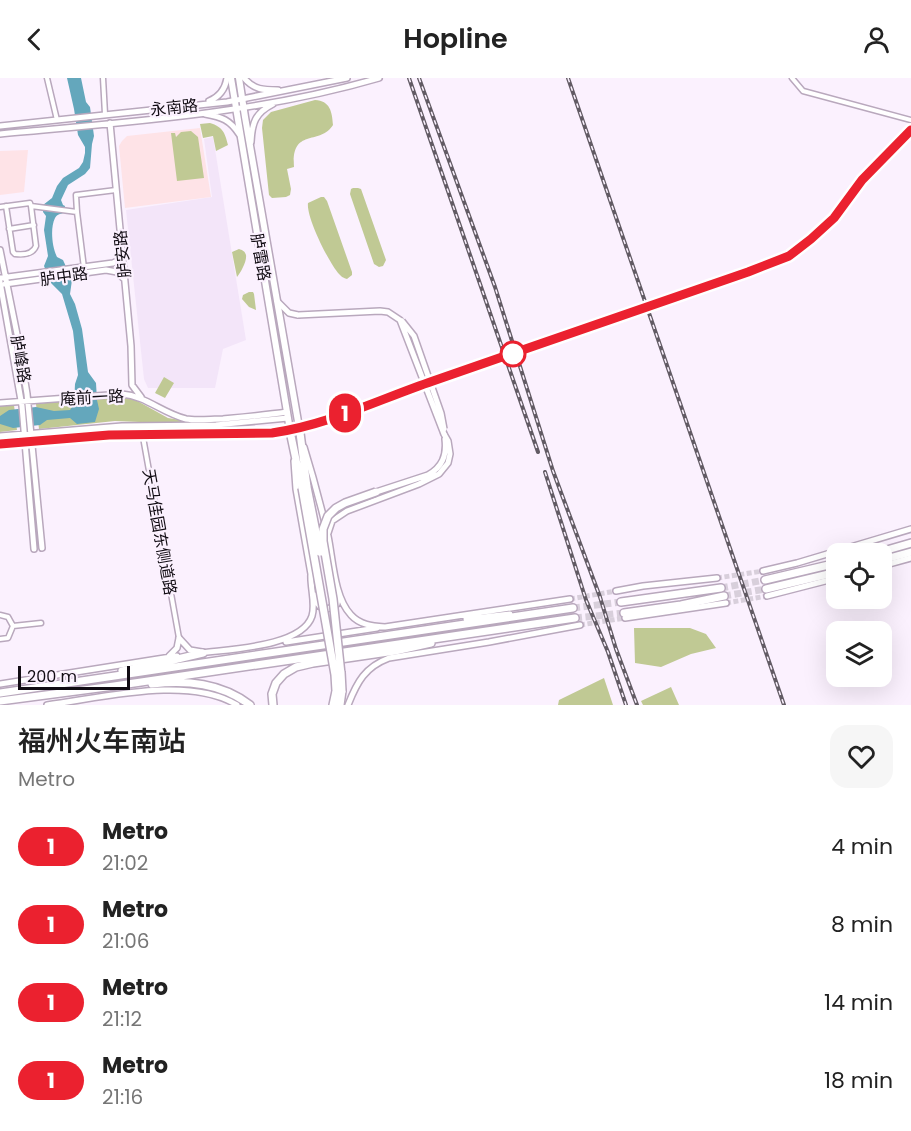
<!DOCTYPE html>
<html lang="en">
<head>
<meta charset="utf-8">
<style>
  body { margin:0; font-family:Poppins,"Noto Sans SC",sans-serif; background:#f6f6f6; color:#222; height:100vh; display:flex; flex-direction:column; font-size:22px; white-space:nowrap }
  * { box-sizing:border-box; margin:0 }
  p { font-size:20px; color:#767676 }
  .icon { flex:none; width:33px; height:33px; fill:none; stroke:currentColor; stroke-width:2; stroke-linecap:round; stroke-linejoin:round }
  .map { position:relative; height:627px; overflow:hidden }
  .details { display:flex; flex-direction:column; background:#fff; flex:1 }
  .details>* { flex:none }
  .badge { padding:0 12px; border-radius:20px; font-size:21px; line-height:39px }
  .tools { position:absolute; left:826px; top:465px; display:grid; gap:12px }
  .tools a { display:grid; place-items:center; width:66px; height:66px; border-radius:12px; background:#fff; box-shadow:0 6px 24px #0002; font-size:30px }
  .scale { position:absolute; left:18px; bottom:15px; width:112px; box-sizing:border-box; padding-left:6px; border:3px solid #110c13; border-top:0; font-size:16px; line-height:21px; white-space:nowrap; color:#110c13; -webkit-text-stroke:4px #fbf1fe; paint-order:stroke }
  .map>.badge { position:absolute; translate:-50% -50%; box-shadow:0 0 0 3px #fff }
  .round { display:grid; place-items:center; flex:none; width:63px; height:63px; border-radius:18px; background:#f6f6f6 }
  .headline { display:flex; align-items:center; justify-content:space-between; height:102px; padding:0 18px }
  h1 { font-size:28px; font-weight:600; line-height:45px }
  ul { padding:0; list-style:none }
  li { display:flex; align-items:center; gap:18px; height:78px; padding:0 18px }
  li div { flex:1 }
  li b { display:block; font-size:22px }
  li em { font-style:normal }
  li .badge { min-width:66px; font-weight:700; text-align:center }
  header { display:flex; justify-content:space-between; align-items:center; height:78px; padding:0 18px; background:#fff; font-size:27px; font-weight:600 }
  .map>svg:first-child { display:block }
  .commercial { fill:#f3e5f9 }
  .education { fill:#fee3e7 }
  .green { fill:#c0c994 }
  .water { fill:#64a7bc }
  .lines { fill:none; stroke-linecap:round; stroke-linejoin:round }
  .secondary-tunnel { stroke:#d8cfdb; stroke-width:5; stroke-dasharray:5 2.5; stroke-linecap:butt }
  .highway-tunnel { stroke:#d8cfdb; stroke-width:7; stroke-dasharray:7 3.5; stroke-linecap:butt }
  .street-casing { stroke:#b9a8bd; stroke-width:7 }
  .secondary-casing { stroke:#b9a8bd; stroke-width:8 }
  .primary-casing { stroke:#b9a8bd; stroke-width:9 }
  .highway-casing { stroke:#b9a8bd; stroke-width:10 }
  .street { stroke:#fff; stroke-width:4 }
  .secondary { stroke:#fff; stroke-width:5 }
  .primary { stroke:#fff; stroke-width:6 }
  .highway { stroke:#fff; stroke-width:7 }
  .rail-casing { stroke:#625b64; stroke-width:4 }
  .rail { stroke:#fbf1fe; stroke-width:1.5; stroke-dasharray:4.5; stroke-linecap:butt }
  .secondary-bridge-casing { stroke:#b9a8bd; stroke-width:8; stroke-linecap:butt }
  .highway-bridge-casing { stroke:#b9a8bd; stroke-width:10; stroke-linecap:butt }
  .secondary-bridge { stroke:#fff; stroke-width:5 }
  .highway-bridge { stroke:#fff; stroke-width:7 }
  .line-casing { stroke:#fff; stroke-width:14 }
  .line { stroke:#eb212f; stroke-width:9 }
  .stop-dot { fill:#fff; stroke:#eb212f; stroke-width:3 }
  .labels { text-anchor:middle; stroke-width:4.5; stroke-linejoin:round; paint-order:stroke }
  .street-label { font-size:16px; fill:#110c13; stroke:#fbf1fe }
</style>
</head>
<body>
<header><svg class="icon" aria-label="back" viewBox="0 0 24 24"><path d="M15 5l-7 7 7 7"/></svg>Hopline<svg class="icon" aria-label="person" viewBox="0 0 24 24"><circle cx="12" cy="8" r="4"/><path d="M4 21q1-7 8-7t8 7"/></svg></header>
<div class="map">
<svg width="911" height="627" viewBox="0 0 911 627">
  <rect width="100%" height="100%" fill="#fbf1fe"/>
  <path class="commercial" d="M213,59L246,262L223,271L215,310H148L144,301L126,132L212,119L204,61Z"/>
  <path class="education" d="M200,50L211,119L125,130L119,68L122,63L127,58Z
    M28,72L24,114L0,117V73Z"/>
  <path class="green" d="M315,22C330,23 332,33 333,47C320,68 291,49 294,89L287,91L291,111L290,117L286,119L272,120L269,117L262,50L263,42L271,34Z
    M210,45C223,49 225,55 228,67L216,73L213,58L203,60L200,46Z
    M191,53L198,59L204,100L177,103L171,55H175L176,59L181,54Z
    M353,110H358L361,111L386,182L383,188L379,189L374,186L350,116L351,111Z
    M321,119H324L327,123L352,194V197L347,201C342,199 343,200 339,196C329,185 306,139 308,125Z
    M239,171C242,172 245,173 246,177C247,183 241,194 237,199L232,174Z
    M249,214H253L254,216L256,232L249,229L242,221L243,217Z
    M164,299L174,305L165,320L155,315Z
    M111,318L132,320L168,340L186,343L189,346L115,343L39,351L36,326Z
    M0,327H14L17,352L0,354Z
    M634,550H690L706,556L716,570L691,576L661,589L635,585Z
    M604,600L613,627H558L559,622Z
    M671,609L679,627H643L641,623Z"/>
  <path class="water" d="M67,0H81L86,24L90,29L94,58L92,66L90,90L85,96L68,107L61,122L63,127L65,128L64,135C60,136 57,136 55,140C50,150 52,169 57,179L63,182L72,202L70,216L75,226L82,251L88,294L96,305L97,322L99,331L95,344L77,346L70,340L47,342L40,347L13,350L0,346V338L9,332L36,329L54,333L70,332L74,326L75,306L78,297L73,253L62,216L51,205L44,188L48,178L44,152L46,138L43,134V127L52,120L57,108L63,100L79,90L83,84L85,75V69L78,57L74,31Z"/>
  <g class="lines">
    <path class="secondary-tunnel" d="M717,500L763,493
      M570,521L616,513
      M726,525L767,518
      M580,547L625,540"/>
    <path class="highway-tunnel" d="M721,510L765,502
      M724,518L766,511
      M573,530L621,524
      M575,540L624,535"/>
    <g class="street-casing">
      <path id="street" d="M47,0L57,42
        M103,0L105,36
        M792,0L803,13L911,42
        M6,128L13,174L15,176C23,177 33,176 36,168L31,128
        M0,129L30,125L31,128L77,134L76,117L116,112
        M77,134L84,190
        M9,151L34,147
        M141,348L179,560
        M0,537L8,539L13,548L8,560L0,561
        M13,548L41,545"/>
    </g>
    <g class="secondary-casing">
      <path id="secondary" d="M244,0C254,12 264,12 278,12
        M209,23C219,19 225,12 227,0
        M205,36C222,39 230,42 239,56
        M110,45L131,268L132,307L141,319
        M0,48L227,24L347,0
        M0,56C127,44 256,36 379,0
        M251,64C252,45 255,35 273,26
        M0,172L18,261L27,316L42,470
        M0,200L113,185L117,183L122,176
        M0,204L22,328L34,471
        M5,206L106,192L117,194L123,200
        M277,223L289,235L298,237
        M0,325L122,316C146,318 162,335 186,341C197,343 211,341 223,341C244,339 266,337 287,334
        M0,358L122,348L216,347L288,340
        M304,369C313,398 321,428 328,458C333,482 334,519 351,537C360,547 372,548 385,549L570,521
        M376,414L428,397C442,389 447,378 445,361
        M328,455L332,443L347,433L419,406L439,396L448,385L450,376L448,363L444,356
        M882,488L911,480
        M763,493L797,485L911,451
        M616,513L643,508L717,500
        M315,517C317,531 325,535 337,526L339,517
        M767,518L837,500
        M625,540L726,525
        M466,541L510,536
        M179,560L190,572L202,574
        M286,564L377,550
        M201,575C229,571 302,569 312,538C316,526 310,509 311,496L296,411L294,383
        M169,578L177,570L179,560
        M0,606L177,578
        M47,627C102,620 188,597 237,627
        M348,627C357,604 365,589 389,580L489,564L580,547"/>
    </g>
    <g class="primary-casing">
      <path id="primary" d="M231,0L291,358
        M239,0L245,39L300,355"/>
    </g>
    <g class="highway-casing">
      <path id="highway" d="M300,355L307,409
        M291,358L302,410
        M873,476L911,465
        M882,482L911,474
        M765,502L837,485
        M766,511L837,494
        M621,524L721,510
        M624,535L681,527L724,518
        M122,593L165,584L203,575
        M152,606C187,602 221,605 250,627
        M0,615L573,530
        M0,623L114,608L575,540
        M273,627L272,616L276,605L284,596L296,589L313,585L395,573L431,565
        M333,627L336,613
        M340,627L342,613"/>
    </g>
    <use href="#street" class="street"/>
    <use href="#secondary" class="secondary"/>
    <use href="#primary" class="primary"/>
    <use href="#highway" class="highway"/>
    <g class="rail-casing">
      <path id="rail" d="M409,0L538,374
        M419,0L495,209L553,393L600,519L616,571L637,627
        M568,0L784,627
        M545,394L586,522L608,574L626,627"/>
    </g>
    <use href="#rail" class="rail"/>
    <g class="secondary-bridge-casing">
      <path id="secondary-bridge" d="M298,237L380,233L388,234L400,242L444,356
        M402,243L414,258L441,335L444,351"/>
    </g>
    <g class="highway-bridge-casing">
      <path id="highway-bridge" d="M307,409L320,474
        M302,410L335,597L336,613
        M341,594L342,613
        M341,596L333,521L323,463V451L328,438L336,430L345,425L376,414"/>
    </g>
    <use href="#secondary-bridge" class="secondary-bridge"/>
    <use href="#highway-bridge" class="highway-bridge"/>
  </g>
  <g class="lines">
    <g class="line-casing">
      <path id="line" d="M0,366L109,357L272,355C328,347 380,321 433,303C538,267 643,231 748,194L789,178L811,161L834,140L862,102L911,52"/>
    </g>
    <use href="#line" class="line"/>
  </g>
  <circle class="stop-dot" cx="513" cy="276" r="12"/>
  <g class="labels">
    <g class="street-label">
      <text transform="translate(174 29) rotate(-6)" y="6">永南路</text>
      <text transform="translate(122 176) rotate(-96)" y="6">胪安路</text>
      <text transform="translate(261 179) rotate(80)" y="6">胪雷路</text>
      <text transform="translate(64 198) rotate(-8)" y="6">胪中路</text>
      <text transform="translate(21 281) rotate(80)" y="6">胪峰路</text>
      <text transform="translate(92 319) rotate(-3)" y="6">庵前一路</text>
      <text transform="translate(160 454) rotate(80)" y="6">天马佳园东侧道路</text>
    </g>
  </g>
</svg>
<div class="tools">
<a><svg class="icon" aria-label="locate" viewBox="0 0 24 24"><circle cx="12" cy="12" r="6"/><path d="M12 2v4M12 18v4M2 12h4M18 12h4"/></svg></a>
<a><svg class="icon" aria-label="layers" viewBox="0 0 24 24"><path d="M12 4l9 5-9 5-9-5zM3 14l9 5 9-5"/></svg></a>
</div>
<div class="scale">200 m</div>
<b class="badge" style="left:345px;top:335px;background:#eb212f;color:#fff">1</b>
</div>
<section class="details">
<div class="headline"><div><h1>福州火车南站</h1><p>Metro</p></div><a class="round"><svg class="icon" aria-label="heart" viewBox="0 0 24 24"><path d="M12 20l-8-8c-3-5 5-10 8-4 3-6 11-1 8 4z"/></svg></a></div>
<ul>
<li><span class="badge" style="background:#eb212f;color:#fff">1</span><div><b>Metro</b><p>21:02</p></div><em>4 min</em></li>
<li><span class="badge" style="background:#eb212f;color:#fff">1</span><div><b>Metro</b><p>21:06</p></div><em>8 min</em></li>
<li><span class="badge" style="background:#eb212f;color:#fff">1</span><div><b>Metro</b><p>21:12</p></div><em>14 min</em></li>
<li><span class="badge" style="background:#eb212f;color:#fff">1</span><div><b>Metro</b><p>21:16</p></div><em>18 min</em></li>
</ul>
</section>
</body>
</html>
